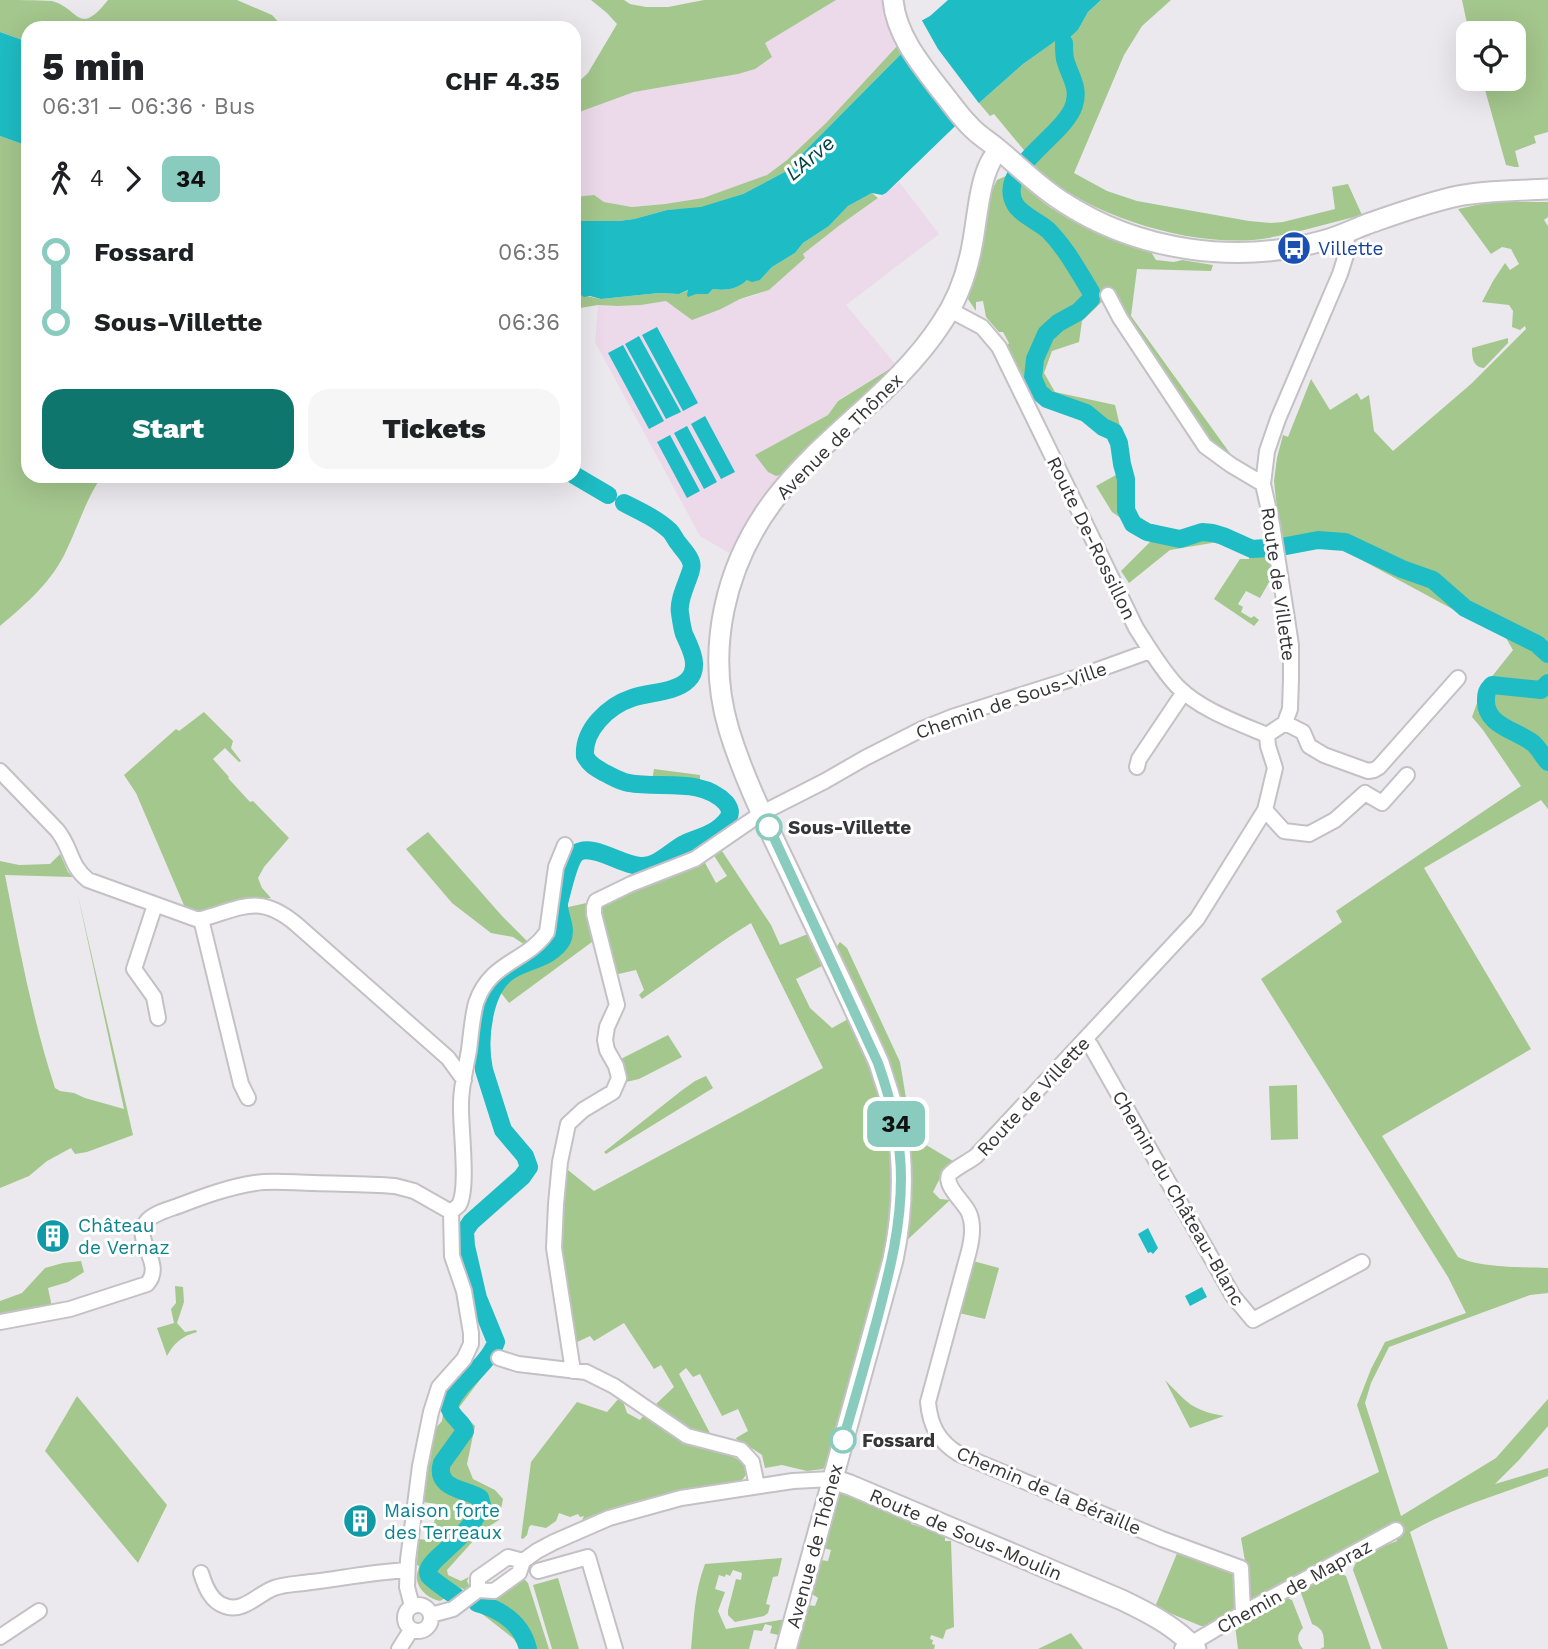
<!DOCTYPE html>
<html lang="en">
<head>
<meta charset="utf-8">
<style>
  body { margin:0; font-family:"Work Sans",sans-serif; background:#f6f6f6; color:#202124; height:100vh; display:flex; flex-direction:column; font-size:26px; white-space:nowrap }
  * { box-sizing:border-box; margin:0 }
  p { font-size:23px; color:#757577 }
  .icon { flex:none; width:38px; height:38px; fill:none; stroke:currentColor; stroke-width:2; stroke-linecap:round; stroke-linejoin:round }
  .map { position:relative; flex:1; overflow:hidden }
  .drawer { position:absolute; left:21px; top:21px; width:560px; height:462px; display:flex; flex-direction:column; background:#fff; border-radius:21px; box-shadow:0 7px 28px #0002 }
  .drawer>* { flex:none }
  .badge { padding:0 14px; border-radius:10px; font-size:24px; line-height:46px }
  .buttons { position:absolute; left:1456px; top:21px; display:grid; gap:14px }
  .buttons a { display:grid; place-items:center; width:70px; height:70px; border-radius:14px; background:#fff; box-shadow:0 7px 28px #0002; font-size:35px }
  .map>.badge { position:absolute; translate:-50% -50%; box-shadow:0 0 0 4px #fff }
  .legs { display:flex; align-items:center; gap:10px; height:77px; padding:0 21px; font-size:23px }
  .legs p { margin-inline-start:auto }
  .headline { display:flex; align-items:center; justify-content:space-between; height:119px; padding:0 21px }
  h1 { font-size:38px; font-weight:800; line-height:52px }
  .button { display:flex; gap:14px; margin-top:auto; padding:14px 21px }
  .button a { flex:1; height:80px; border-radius:21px; background:#0f766e; color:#fff; font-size:28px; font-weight:800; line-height:80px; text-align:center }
  .button a+a { background:#f6f6f6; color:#202124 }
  ul { padding:0 21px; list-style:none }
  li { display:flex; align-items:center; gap:24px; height:70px; font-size:26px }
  li i { display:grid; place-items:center; width:10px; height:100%; margin:0 9px; background:currentColor }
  li i::after { content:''; width:18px; height:18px; margin:-9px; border:5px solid; border-radius:50%; background:#fff }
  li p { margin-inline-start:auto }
  li:first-child i { background:linear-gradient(#0000 50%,currentColor 0) }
  li:last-child i { background:linear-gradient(currentColor 50%,#0000 0) }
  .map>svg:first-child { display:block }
  .industrial { fill:#ecd9ea }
  .green { fill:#a4c78d }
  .water { fill:#1ebcc4 }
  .pier { fill:#ebe9ed }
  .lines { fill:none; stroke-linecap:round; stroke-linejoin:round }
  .river { stroke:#1ebcc4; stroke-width:18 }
  .minor-casing { stroke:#c4c1c6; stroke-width:18 }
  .major-casing { stroke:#c4c1c6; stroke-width:23 }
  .minor { stroke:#fff; stroke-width:14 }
  .major { stroke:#fff; stroke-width:19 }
  .line-1-casing { stroke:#fff; stroke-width:16 }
  .line-1 { stroke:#89cbbe; stroke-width:10 }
  .stop-1-dot { fill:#fff; stroke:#89cbbe; stroke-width:3.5 }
  .labels { text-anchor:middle; stroke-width:6; stroke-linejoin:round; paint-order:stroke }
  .transit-label { font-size:19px; fill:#164399; stroke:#fff; text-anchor:start }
  .street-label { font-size:19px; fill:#363537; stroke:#fff }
  .stop-label { font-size:19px; font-weight:bold; fill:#363537; stroke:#fff; text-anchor:start }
  .culture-label { font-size:19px; fill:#0d838f; stroke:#fff; text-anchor:start }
  .water-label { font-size:21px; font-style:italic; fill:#024548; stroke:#fff }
</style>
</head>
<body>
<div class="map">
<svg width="1548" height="1649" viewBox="0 0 1548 1649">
  <rect width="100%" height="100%" fill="#ebe9ed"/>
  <path class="industrial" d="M836,0H882L889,25L898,45L826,123L787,160L767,175L703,198L665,204L632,207L604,202L594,196L574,197V114L634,92L738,74L765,43Z
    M899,182L939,234L846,305L896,365L838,400L828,415L756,455L768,472L787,473L735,548L729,553L700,536L595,342L598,305L617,306L641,305L666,301L721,309L740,299L747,298L769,290L805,258L803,254L840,225L886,193Z"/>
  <path class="green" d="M0,0C15,0 37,0 52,1C79,8 78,38 108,0H237L272,15L284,28H28V42L0,32Z
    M591,0H624L630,4L646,7H668L704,0H836L765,43L772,57L755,69L738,74L634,92L574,114V86L588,73L617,24L607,13Z
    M1101,0H1171L1142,26L1124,55L1074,173L1107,191L1137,201L1249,221L1271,223L1283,222L1335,209L1332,187L1348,184L1362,215C1330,223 1299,232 1268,238C1201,250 1097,219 1045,176C1038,170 1033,163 1026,157L1028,155L994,114L990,116L979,103L1023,64L1057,40L1064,43L1078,30L1088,12Z
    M1462,0H1548V132L1534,136L1536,143L1515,151L1519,167H1515L1506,165L1482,79H1514V33H1469Z
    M898,45L901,54L799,157L794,167L743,194L701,208L667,210L634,219L619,221H574V197L594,195L604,202L632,207L665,204L703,198L767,175L787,160L826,123Z
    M0,136L28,146V476H102C86,499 79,524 67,549C53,581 26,604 0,626Z
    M1006,176C1023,182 1037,199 1051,208C1083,229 1115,242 1151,252L1156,260L1174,262L1182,260L1213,265L1211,271L1137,269L1131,316L1237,463L1209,442L1111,293L1082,321L1079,342L1052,351L1044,373L1055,392L1115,405L1128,460L1120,502L1157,530H1217L1218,542L1170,550L1129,583L1121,571L1152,540L1112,512L1096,486L1116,475L1117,461L1111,440L1079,416L1039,404L1032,388L1027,390L1006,347L1009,343L1003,332H999L986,317L983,301L976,302V311L968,299L978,261L991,192L997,180Z
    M872,193L878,198L840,225L803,254L805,258L769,290L740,299L721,309L692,320L666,301L641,305L617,306L598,305L574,309V299H577L581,295L601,299L659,293L679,294L689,290L696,294H708L713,289C726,291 738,289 747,280H760L772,267L795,253L803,243L829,226L848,206Z
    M1500,202H1548V217L1544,220L1548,226V809L1541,800L1424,868L1531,1049L1382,1136L1458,1257C1480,1268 1523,1267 1548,1268V1293L1530,1295L1389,1347L1371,1383L1365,1403L1401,1516L1496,1458L1548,1399V1426L1519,1460L1495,1484L1548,1468V1476C1502,1494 1453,1507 1410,1532L1448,1649H1382L1353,1570C1356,1557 1371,1551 1383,1544L1384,1546L1397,1541V1527L1250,1602L1247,1600L1246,1567L1241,1538L1379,1472L1357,1405L1371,1369L1385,1342L1466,1313L1448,1277L1261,979L1342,922L1336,911L1521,786L1483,730L1472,717L1482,689L1513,650L1506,638L1332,544L1331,539L1299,540L1281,546L1274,481L1277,458L1283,435L1288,437L1311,379L1330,410L1357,393L1361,400L1369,395L1374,431L1393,451L1471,384L1526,329L1525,326L1520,330L1512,327L1513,311L1509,305L1482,302L1493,281L1505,263L1510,270L1519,264L1511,249L1502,247L1491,254L1458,209L1481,204Z
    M1508,338V343L1484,368C1473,367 1472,358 1472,348Z
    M896,365L787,473L776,476L768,472L755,455L828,415L838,401Z
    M1249,552L1269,553L1272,577L1260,598L1246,591L1238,604L1243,607L1241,612L1251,618L1254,616L1259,620L1254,626L1214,599L1240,559H1249Z
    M204,712L233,741L231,748L241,761L239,762L225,748L213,759L229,777L228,778L250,802L253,801L289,838L264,867L258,878L262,888L271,898C243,900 214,916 186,910L136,793L124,775L176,729L179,731Z
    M654,769L700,775V789L690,787L651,786Z
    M428,832L502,916L529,943L525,945L513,937L491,933L452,903L406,849Z
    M691,845L696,856L648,875L645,869Z
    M720,848L771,925L780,945L808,934L819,956L822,966L796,979L810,1008L832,1028L850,1018L873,1069L885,1111L892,1156V1205L885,1254L829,1461L823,1469L807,1471L782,1465L765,1468L762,1455L747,1445L738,1442L736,1438L748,1431L738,1409L722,1416L700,1374L693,1377L686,1368L679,1374L712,1437C687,1430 675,1421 656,1404L674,1387L661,1365L654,1369L624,1323L594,1341L590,1336L573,1344L561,1262L563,1166L594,1191L823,1068L751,923C713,946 679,974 642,999L639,995L644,990L636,970L614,975L599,908L601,903L704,861L716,883L727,876L713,854Z
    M60,854L68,872L73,877L5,875C19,946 32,1018 55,1088L60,1091L74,1093L85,1098L124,1109L77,891L133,1135L87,1152L75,1154L71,1148L47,1161L29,1176L0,1188V861L19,865L50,864Z
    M591,902L596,939L509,1003L498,989C503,984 508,976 513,972C524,965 539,965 551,958C569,948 572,927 564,908Z
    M840,942L847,948L900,1062L911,1128H907L835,949Z
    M668,1035L682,1057L639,1079L626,1082L619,1060Z
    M706,1076L713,1088L606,1154L604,1152L681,1091L695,1081Z
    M1297,1085L1298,1139L1271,1140L1269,1086Z
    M911,1136L953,1161L942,1174L933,1192L940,1199L950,1200L904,1243L908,1209Z
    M81,1261L84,1272L68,1282L48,1288L52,1307L0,1318V1301L22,1293L45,1268L63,1263Z
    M973,1261L999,1268L985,1319L959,1313Z
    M175,1286L183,1287L184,1302L177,1323L185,1332L196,1330L197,1332C182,1336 174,1343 167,1356L157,1328L174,1323L171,1309L176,1303Z
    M492,1357L491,1365L458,1409L475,1426L467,1464L473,1479L495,1490L503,1499L499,1520L483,1530L447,1570L448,1575L461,1581L469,1577L467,1581L470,1587L466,1590L438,1579L435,1575V1567C452,1543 476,1532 487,1501L484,1494L458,1484L448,1475C449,1454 471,1449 473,1428L456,1410L454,1407L455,1402Z
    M1165,1380C1188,1403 1191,1410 1224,1416L1190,1428Z
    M77,1396L167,1505L138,1563L45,1451Z
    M620,1397L622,1398L627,1413L640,1420L644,1415C654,1422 665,1433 676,1438C687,1443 773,1458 739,1482C686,1490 631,1498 582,1520L584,1516L580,1517L578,1514L570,1517L559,1513L556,1521L546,1528L531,1525L529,1527L527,1535L523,1539L521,1538L531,1462L577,1402L607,1412Z
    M444,1408L460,1430C451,1445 433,1458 436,1478C447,1496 472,1493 478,1507C469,1530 441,1545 427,1565C424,1569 422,1575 425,1580C429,1586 441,1592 447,1597L440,1601C430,1599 419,1591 417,1580C416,1575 418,1571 419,1566L417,1565L418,1539L428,1540L432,1537L437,1504L423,1502L427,1467L430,1462L435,1429L442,1421Z
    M844,1492L877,1506V1509L885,1511L886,1509L910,1520L911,1524L920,1527L922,1524L945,1534V1541H951L954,1627L946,1630L943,1639L931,1635L930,1639L933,1640L932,1644L935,1645L934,1649H796L808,1605L815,1606L818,1598L811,1593L820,1560L828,1561L831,1550L823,1548L836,1499L839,1494Z
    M1178,1551L1225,1566L1233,1573L1236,1582V1604L1230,1615L1210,1626H1201L1155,1607Z
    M782,1558L778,1576L773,1577L766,1604L770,1605L768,1613L764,1616L735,1622L728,1615V1610L736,1579L741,1580L742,1573L733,1570L730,1576L726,1574L725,1577L719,1575L715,1589L725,1592L718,1611L726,1629L786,1619L777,1649H774L778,1635L770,1633L772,1626L765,1624L762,1631L754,1630L749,1649H691C694,1619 694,1593 705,1564Z
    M1335,1571L1346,1576L1371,1649H1320L1324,1647C1324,1635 1324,1629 1312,1624L1301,1593L1305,1585Z
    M558,1578L579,1649H552L533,1585Z
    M524,1579L528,1583L549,1649H520L514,1639L472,1606L487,1596L495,1600Z
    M1285,1597L1292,1600L1303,1628C1296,1635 1297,1642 1303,1649H1238L1235,1625Z
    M1071,1633L1083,1649H1038Z"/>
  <path class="water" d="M948,0H1101L1088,12L1078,30L1064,43L1057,40L1023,64L979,103L886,193L882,195L872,193L848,206L829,226L803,243L795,253L772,267L760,280L752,282L747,280C738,289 726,291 713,289L708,294H696L688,297L687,295L688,290L679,294L659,293L601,299L590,296L584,297L581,295L577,299H574V221H619L634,219L667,210L701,207L743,194L794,167L799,157L901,54L921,21L930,16Z
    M0,32L28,42V146L0,136Z
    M657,327L698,403L683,411L642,335Z
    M639,336L681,412L666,419L625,344Z
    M623,345L664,421L649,429L608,353Z
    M705,416L735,472L721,479L691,424Z
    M687,426L717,482L704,489L674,433Z
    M670,435L700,491L687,498L657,442Z
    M1148,1228L1158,1248L1153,1254L1151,1252L1148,1253L1138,1234Z
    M1202,1287L1207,1297L1190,1306L1185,1296Z"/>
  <path class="pier" d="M920,17L938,49L981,106L959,127L900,50Z"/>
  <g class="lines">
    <path class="river" d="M1064,43C1064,48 1064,54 1065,59C1069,75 1080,87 1074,105C1065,136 995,169 1015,204C1020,214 1039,222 1048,230C1066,248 1078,271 1091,292V299L1078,312L1058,323L1046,334L1035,359L1033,378L1039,392L1047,399L1086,413L1103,427L1114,432L1119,443L1122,464L1126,479V510L1133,524L1147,532L1175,538L1180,539L1202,532L1213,533L1223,536L1252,549L1281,547L1318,540L1345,542L1402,569L1433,580L1465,608L1537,644L1548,654
      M574,475L608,495
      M1548,683L1541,690L1492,685C1487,690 1486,693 1486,700C1485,726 1517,730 1534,744C1539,749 1543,756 1548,762
      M456,1596C452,1594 430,1578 429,1576C427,1572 428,1569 431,1565C435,1559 442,1554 447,1549C460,1537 476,1522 482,1505L480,1498C466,1489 434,1489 442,1463L465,1431C463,1421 451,1418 449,1406C456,1384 488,1366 496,1342L478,1298L466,1246L465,1231L471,1222L522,1177L529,1167L525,1156L503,1130L484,1070C478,1041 482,987 511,970C527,960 552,958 562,940C568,928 558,915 559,903C562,892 569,859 577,853C592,842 624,867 642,866C658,866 671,851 684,844C698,837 711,836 722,825C730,818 733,812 726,803C702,777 660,789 629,783C621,782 613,777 605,773C596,768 590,765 585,756C583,730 608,706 632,698C649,692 675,693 688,680C701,667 690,647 684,634C682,628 681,620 680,613C677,596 695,571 691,562C689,555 683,550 679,544C675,540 674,535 670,531C657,519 640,511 624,503
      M477,1603C502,1610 522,1623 528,1649"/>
    <g class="minor-casing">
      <path id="minor" d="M1108,295L1120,318L1205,446L1231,465L1263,484
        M950,310L982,327L999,347L1136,628C1149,648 1161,669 1177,686C1199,709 1238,723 1267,735
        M1285,723L1303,732L1309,746L1324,755L1368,771L1374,770L1379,767L1458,678
        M1267,735L1285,723L1287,717L1290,709L1291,679V645L1286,612L1272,524L1263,484L1267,451L1278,419L1340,274L1346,255L1347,233
        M1137,767L1139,759L1184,692
        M0,771L57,830C72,848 69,865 88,880L196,919H201C242,908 259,893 296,924L448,1058L464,1080
        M1265,810L1284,831L1309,834L1335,820L1365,793L1382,803L1407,775
        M155,905L134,969L154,997L158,1018
        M201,919L241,1084L248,1098
        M1086,1040L1091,1046L1233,1296L1253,1320L1362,1262
        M451,1212C452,1211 458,1206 459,1205C469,1188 460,1125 461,1103C461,1086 466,1068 469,1050C471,1035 472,1018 476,1003C490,961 527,962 547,932L556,867L565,845
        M0,1322L70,1309L147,1284C165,1264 134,1242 145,1224C150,1214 167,1210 178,1206C202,1197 228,1187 255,1183C274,1180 295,1183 314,1183C341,1184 368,1184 395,1186L414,1191L451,1212
        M499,1358L518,1364L586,1372L614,1386L687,1436L741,1450L752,1462L757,1486
        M573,1371L554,1248L556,1204L560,1162L568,1124L583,1110L613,1092L619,1078L616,1066L607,1050L605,1040L607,1027L617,1005L594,914V907L596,901L631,884L695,859L762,813L825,781L865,758L922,729L952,717L1078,677L1150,651
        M538,1571L588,1557L615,1649
        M201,1573C205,1586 211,1602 225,1606C243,1613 258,1594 274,1588C285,1584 299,1584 311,1582C343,1578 375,1572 407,1570
        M478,1590V1578L508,1557L523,1561
        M405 1618a13 13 0 1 1 26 0a13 13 0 1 1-26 0Z
        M412,1606L407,1587L408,1560L420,1466L431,1412L439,1387L464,1359L471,1344V1333L464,1291L452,1256L451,1212
        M1243,1613L1241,1568L1162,1539L959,1454C939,1442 930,1426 928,1402L969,1251C972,1239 974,1224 969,1213C965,1203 944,1186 949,1175C953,1169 970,1161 976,1156L1197,919L1265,810L1275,768L1268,746L1267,735
        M431,1615L453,1609L478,1590L494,1591L519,1573L523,1561L537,1551L554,1542L609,1518L681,1498L793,1481L832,1479
        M0,1637L39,1611
        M399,1649L411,1630
        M1182,1649L1243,1613L1396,1530"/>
    </g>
    <g class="major-casing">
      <path id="major" d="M893,0C896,35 921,65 942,92C951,103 959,115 969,125C976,133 985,139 993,145C1017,164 1037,186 1063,202C1138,251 1236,265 1322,241C1338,237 1352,230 1367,224C1396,214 1429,202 1458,196C1488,190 1518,191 1548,189
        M832,1479L850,1485L1122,1600C1149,1613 1175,1626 1196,1649
        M786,1649L893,1260C902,1217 904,1169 897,1125C893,1104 885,1083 879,1063C850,998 819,935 789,871C767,825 744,779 729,730C705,650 725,565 774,500C823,435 896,393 941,324C957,301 967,273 972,246C977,221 979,184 990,163C992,158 996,154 998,150"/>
    </g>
    <use href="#minor" class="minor"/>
    <use href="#major" class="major"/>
  </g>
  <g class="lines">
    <g class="line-1-casing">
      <path id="line-1" d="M769,827L878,1063C891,1100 901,1138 901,1178C901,1227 890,1269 878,1316C867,1357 855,1399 843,1440"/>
    </g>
    <use href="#line-1" class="line-1"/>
  </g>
  <defs>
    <g id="bus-disc" transform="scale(1.75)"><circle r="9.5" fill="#1a4fb4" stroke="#fff"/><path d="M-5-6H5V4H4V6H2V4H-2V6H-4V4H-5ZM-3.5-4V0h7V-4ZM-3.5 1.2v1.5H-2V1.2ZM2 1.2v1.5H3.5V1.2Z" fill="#fff"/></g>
    <g id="building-disc" transform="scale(1.75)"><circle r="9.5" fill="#0f9aa8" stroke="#fff"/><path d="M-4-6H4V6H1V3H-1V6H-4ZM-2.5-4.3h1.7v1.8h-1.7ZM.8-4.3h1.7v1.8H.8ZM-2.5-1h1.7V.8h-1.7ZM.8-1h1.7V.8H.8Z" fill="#fff"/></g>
  </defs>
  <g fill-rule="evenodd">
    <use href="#bus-disc" x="1294" y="248"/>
    <use href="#building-disc" x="53" y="1236"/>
    <use href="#building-disc" x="360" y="1521"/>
  </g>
  <g class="stop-1-dot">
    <circle cx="769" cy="827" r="12"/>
    <circle cx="843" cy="1440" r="12"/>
  </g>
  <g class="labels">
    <g class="transit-label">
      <text x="1318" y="255">Villette</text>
    </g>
    <g class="street-label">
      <text transform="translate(839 436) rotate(-45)" y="7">Avenue de Thônex</text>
      <text transform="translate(1092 538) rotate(64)" y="7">Route De-Rossillon</text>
      <text transform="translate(1279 584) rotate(82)" y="7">Route de Villette</text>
      <text transform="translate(1011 700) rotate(-19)" y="7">Chemin de Sous-Ville</text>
      <text transform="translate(1033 1096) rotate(-47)" y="7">Route de Villette</text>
      <text transform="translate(1179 1198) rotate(60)" y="7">Chemin du Château-Blanc</text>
      <text transform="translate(1049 1490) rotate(23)" y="7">Chemin de la Béraille</text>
      <text transform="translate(966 1534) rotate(23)" y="7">Route de Sous-Moulin</text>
      <text transform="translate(814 1546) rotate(-75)" y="7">Avenue de Thônex</text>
      <text transform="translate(1294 1586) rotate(-29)" y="7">Chemin de Mapraz</text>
    </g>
    <g class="stop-label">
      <text x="788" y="834">Sous-Villette</text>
      <text x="862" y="1447">Fossard</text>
    </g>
    <g class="culture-label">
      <text x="78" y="1232">Château<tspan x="78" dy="22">de Vernaz</tspan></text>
      <text x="384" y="1517">Maison forte<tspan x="384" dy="22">des Terreaux</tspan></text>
    </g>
    <g class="water-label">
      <text transform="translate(810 158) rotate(-40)" y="7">L'Arve</text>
    </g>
  </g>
</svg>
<div class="buttons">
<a><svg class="icon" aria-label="locate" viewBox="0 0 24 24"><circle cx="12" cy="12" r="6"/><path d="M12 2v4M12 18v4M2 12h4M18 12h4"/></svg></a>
</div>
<b class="badge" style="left:896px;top:1124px;background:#89cbbe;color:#111">34</b>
<section class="drawer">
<div class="headline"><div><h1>5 min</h1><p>06:31 – 06:36 · Bus</p></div><b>CHF 4.35</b></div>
<div class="legs"><svg class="icon" aria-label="walk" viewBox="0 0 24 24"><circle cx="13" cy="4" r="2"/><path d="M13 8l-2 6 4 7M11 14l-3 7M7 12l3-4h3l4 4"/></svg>4<svg class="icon" aria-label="forward" viewBox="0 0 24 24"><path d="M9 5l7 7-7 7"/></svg><b class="badge" style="background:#89cbbe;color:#111">34</b></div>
<ul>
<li><i style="color:#89cbbe"></i><b>Fossard</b><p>06:35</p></li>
<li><i style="color:#89cbbe"></i><b>Sous-Villette</b><p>06:36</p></li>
</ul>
<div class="button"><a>Start</a><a>Tickets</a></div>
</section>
</div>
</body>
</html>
